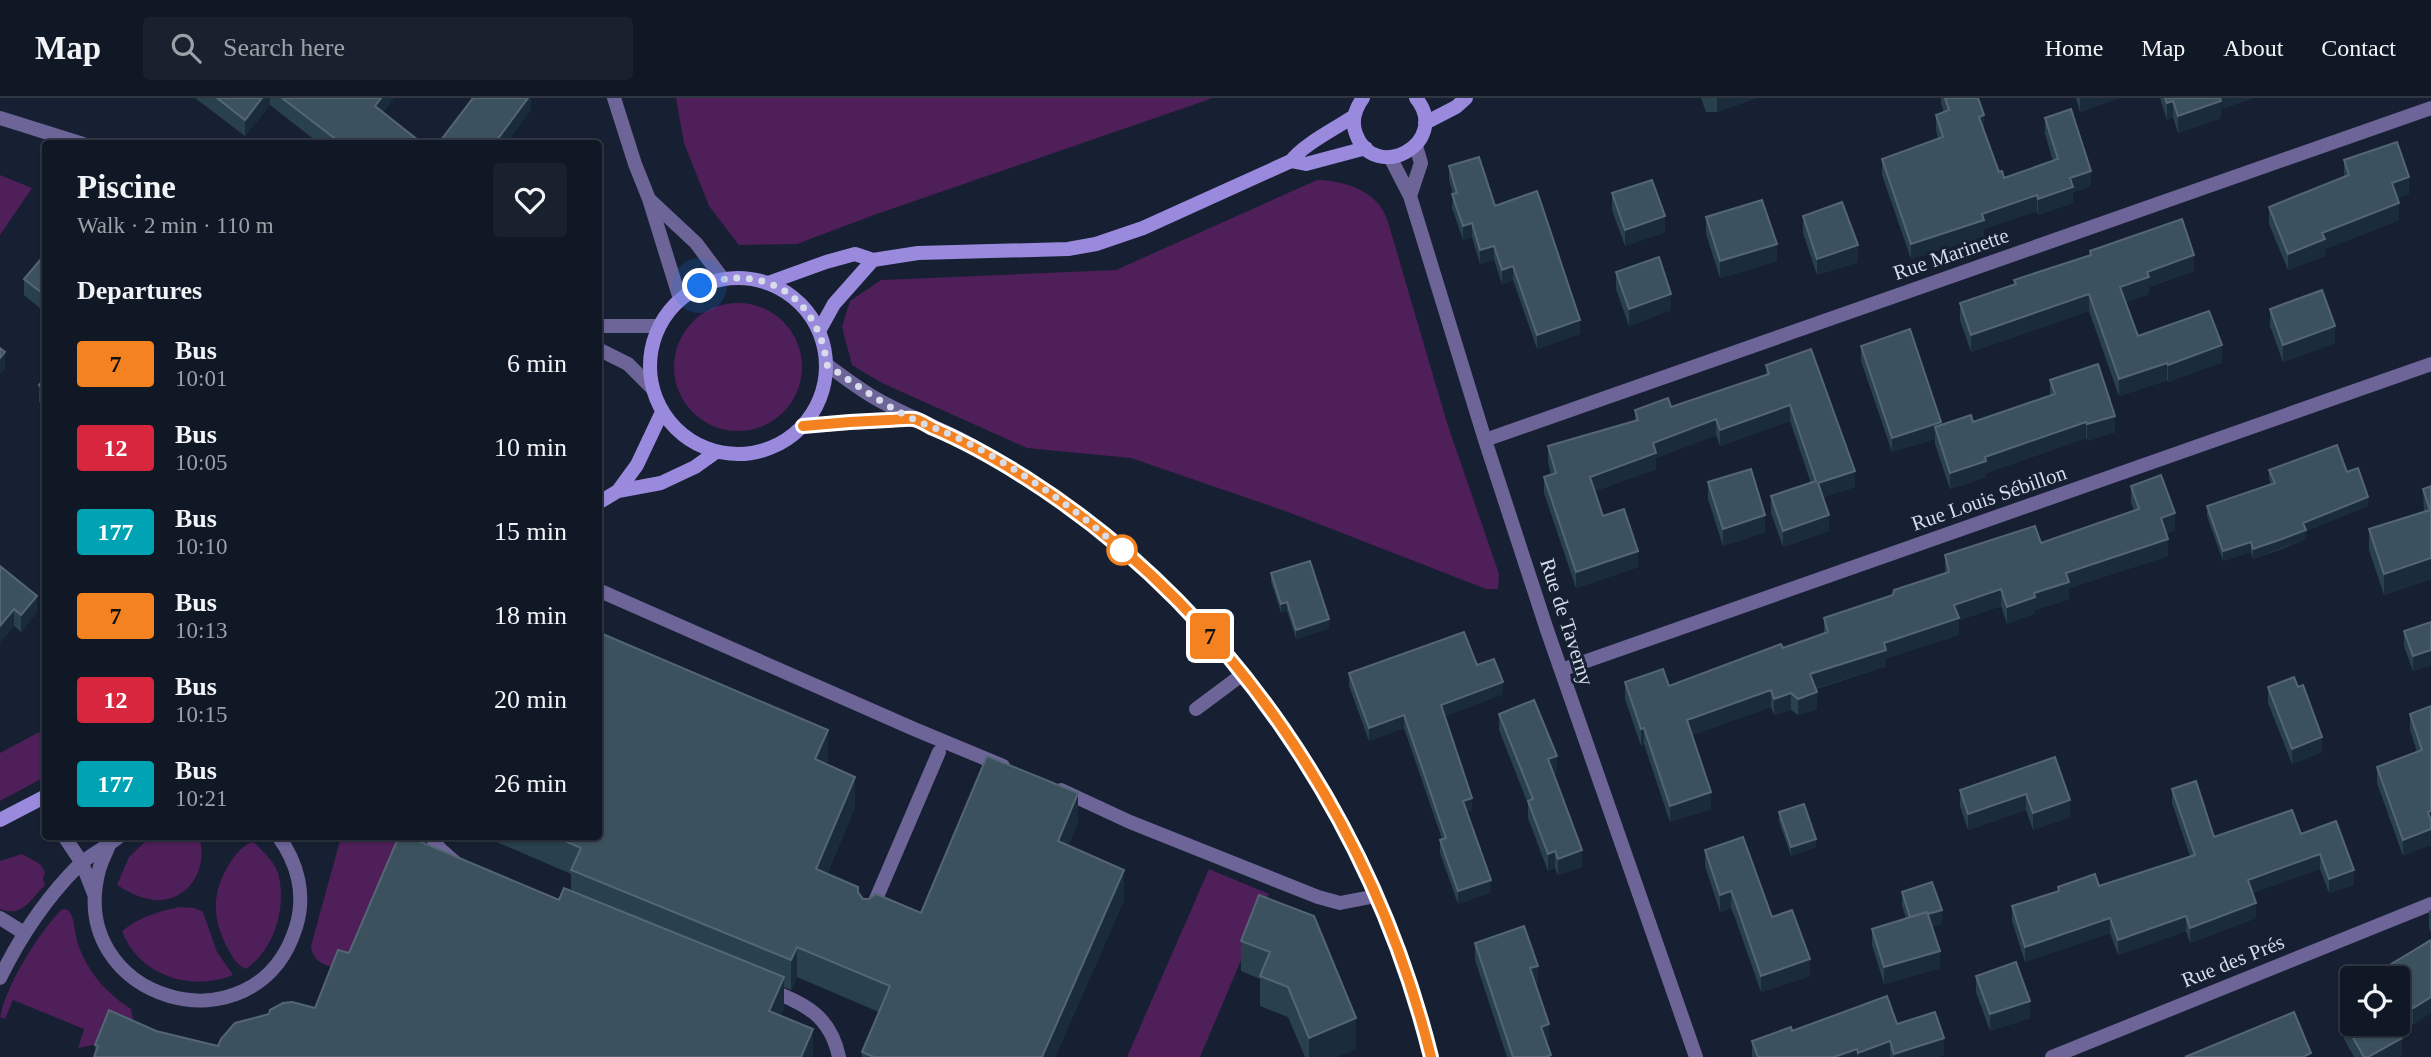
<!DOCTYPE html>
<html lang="en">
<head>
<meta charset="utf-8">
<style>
  body { margin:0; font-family:Georgia,serif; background:#19212e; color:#f1f3f6; height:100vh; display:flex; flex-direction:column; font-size:26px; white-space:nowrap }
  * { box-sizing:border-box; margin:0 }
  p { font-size:23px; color:#9ca0a7 }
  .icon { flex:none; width:38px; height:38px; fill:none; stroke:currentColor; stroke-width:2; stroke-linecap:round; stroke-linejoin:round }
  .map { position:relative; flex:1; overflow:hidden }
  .side { position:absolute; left:42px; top:42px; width:560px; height:700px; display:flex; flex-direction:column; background:#101826; border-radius:7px; box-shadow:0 2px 5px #0004,0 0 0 2px #303743 }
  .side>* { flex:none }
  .badge { padding:0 14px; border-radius:5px; font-size:24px; line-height:46px }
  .controls { position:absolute; left:2340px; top:868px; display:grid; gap:14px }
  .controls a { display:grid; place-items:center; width:70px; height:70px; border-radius:7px; background:#101826; box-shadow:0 2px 5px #0004,0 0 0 2px #303743; font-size:35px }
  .you { position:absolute; width:35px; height:35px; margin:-18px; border:5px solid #fff; border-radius:50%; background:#1a73e8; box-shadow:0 0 0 10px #1a73e833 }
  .map>.badge { position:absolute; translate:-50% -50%; box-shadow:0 0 0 4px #fff }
  h2 { padding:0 35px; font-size:26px; line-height:63px }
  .round { display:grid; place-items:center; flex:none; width:74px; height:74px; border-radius:7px; background:#19212e }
  .overview { display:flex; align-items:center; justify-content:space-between; height:119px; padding:0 35px }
  h1 { font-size:33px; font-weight:700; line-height:52px }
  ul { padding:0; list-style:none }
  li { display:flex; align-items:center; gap:21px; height:84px; padding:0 35px }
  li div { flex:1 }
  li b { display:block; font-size:26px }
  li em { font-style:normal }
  li .badge { min-width:77px; font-weight:700; text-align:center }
  header { display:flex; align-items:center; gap:42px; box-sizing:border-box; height:98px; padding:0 35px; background:#101826; border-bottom:2px solid #303743 }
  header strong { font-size:33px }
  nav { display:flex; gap:38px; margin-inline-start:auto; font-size:24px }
  .search { width:490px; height:63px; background:#19212e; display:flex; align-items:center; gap:18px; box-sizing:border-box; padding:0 24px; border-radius:7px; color:#9ca0a7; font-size:26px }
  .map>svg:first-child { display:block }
  .green { fill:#4e1f58 }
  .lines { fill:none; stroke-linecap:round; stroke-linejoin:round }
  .service { stroke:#6d6498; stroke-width:14 }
  .pedestrian { stroke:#6d6498; stroke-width:14 }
  .minor { stroke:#6d6498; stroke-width:14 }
  .tertiary { stroke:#6d6498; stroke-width:14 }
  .secondary { stroke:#9a8ade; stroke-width:14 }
  .wall { fill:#29404d }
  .shaded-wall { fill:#1a2c3b }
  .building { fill:#3c515e; stroke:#546673; stroke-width:2 }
  .line-casing { stroke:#fff; stroke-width:16 }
  .line { stroke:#f58220; stroke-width:10 }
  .walk { stroke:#d6dce9; stroke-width:7; stroke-dasharray:0 12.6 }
  .stop-dot { fill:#fff; stroke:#f58220; stroke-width:3.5 }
  .labels { text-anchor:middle; stroke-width:6; stroke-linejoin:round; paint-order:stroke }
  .street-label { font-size:21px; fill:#d6dce9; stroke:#162032 }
</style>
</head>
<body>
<header>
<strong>Map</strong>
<div class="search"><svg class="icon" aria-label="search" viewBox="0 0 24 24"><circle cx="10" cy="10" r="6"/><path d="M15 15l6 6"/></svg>Search here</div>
<nav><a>Home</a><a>Map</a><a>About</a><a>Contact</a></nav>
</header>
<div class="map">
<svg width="2431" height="959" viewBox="0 0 2431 959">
  <rect width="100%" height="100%" fill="#162032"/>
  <path class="green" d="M676,0H1213L874,117L797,146L739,147L709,108L684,45Z
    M0,77L32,90L0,137Z
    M1317,82C1338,82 1367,90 1380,108C1384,113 1386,119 1388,124L1447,325L1499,476L1498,491H1486L1288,414L1131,360L1027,350L882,285L852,267L842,229L850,203L881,182L1116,172Z
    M674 269a64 64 0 1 1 128 0a64 64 0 1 1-128 0Z
    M45,631V679L0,703V655Z
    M150,739H199C209,770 189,805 153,802C140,800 128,794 117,787L129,759Z
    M341,739H417V740L400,766L355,872C338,871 312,869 311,848Z
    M254,744C262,753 274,763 278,775C287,808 275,851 246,871C237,867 233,860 228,851C212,821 211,794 230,765C236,756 243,746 254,744Z
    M22,756L40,766L45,774L43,781L45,787C31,801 22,820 0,811V763Z
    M1209,771L1269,796L1200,959H1127Z
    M179,809L194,810L203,814L217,854L233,877C191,894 139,878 122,833C138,820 159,813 179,809Z
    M62,811L68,812C75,819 74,833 77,843C86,872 105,894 131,911L133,920L122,949L108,944L78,950L84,931L13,902L5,921L0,919C7,885 38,836 62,811Z"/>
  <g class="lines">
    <path class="service" d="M598,492L914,631L1003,668
      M1196,611L1243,576
      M1061,692L1130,724L1318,799L1340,805L1376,798
      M64,738L82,765L94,796
      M431,738L440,751L456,765
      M109,747C106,755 101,764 99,772C64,903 256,958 296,829C306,797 298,765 278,738
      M0,820L24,835
      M0,880C20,839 47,799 79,767C91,756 107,749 120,738
      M767,891C804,906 830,916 839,959"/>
    <path class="pedestrian" d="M870,815L939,654"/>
    <path class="minor" d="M614,0L635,66L649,101L680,201
      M1390,59L1410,98L1485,342L1547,532L1696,959
      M1410,98L1421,65L1416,48
      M650,102L696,145L723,181
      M1485,342L2431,10
      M1561,572L2431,266
      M2052,959L2431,806"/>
    <path class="tertiary" d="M0,20L83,46
      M598,228H659
      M598,251L628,266L652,290
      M827,267C841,277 855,288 870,297C899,315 931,326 960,341C993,359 1025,379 1055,399C1085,419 1112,443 1138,466C1282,596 1384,770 1431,959
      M803,328L912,321"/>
    <path class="secondary" d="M1363,0C1355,11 1351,23 1356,36C1375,87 1452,44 1416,0
      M1425,25L1456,9L1466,0
      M1291,63L1306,66L1366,50
      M650 268a88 88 0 1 1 176 0a88 88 0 1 1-176 0Z
      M768,185L826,164L855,156L873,162L918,155L1068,151L1096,146L1143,130L1291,63C1304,46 1335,31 1354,18
      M819,233L834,206L873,162
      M618,393L637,367L662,314
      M598,405L618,393L661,385L695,369L716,354
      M0,722L46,698"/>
  </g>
  <path class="wall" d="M195,0H394L383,14L423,46H320L270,7L245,38Z
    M1701,0H1756L1717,14H1706Z
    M1941,0H1978L1984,31L1999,74L2004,80L2053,63L2045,36V20L2091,88L2073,94V105L2038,117L2037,113L1984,131V138L1911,161L1882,77V61L1938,41L1936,32V17L1944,14L1941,5Z
    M2076,0H2119L2080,14Z
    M2160,0H2253L2221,11V20L2178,35L2173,19L2167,22Z
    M2344,62L2409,96L2397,100L2399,122L2325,151V158L2288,172L2269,126V109L2344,79Z
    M1449,68L1495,108L1580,236L1537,251L1513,182L1502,186L1494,162L1480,166L1472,139L1463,142L1452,110L1453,96L1449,82Z
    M1612,95L1665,134L1625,148L1612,112Z
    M1803,118L1858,164L1817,177L1803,135Z
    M1706,119L1777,163L1720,180L1706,136Z
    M2090,153L2194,173L2149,189V196L2126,204L2138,238L2222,264L2168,284L2167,282L2119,298L2089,213L1971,254L1960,222V205L2014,187V182L2090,157Z
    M46,155V215L24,197V181Z
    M1616,174L1671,212L1629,228L1616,191Z
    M2270,211L2335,245L2283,264L2270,228Z
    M1861,248L1941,327L1973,324L2050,298V282L2115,334L2087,343L2086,340L1986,375V379L1950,391L1935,346V341L1892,354L1861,263Z
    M1766,267L1855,389L1823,399L1829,433L1783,449L1771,415V398L1811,385L1790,323L1720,348L1716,337L1656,360V371L1595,393L1603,418L1638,469L1576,490L1544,395V379L1551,377L1548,364V348L1635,323V312L1671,309L1766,277Z
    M46,279V327L43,325V307L39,304V287Z
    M2269,372L2347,374L2368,408L2306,433V441L2282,451L2253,461L2251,454L2223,463L2207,418V408L2271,386L2269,381Z
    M1708,384L1765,434L1723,448L1708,401Z
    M2131,388L2175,432L2166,435L2168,458L2069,490V501L2035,512V515L2007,526L2001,508L1959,522V537L1886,560V568L1816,591L1817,611L1798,617L1791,612L1774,617L1771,609L1692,637L1711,711L1670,724L1644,646L1641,648L1625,601V584L1669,588L1783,550L1824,535V520L1893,497L1945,476V457L2041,445L2134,413L2131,404Z
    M2431,388V481L2384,497L2369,452V431L2424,414L2423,391Z
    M0,468L37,514L21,534L14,528L0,544Z
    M1271,475L1329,530L1296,541L1287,513L1281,515L1271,484Z
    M2431,524V567L2413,573L2404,548V533Z
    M1477,567L1503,596L1445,618L1472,712L1467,714L1491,794L1458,806L1440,755V742L1442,741L1404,630L1369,643L1349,588V575Z
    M2268,589L2322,654L2292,666L2268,605Z
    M2431,608L2403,758L2377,685V669L2417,654L2410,632V616Z
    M1499,616L1557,674L1554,676L1582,769L1558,777L1555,770L1548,773L1528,720V706L1499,632Z
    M2055,659L2070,719L2033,732L2026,712L1968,732L1960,708V692Z
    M828,662L826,666L855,709L827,776L858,794L863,801L921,815L1078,725L1068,747L1124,802L1055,959H862V954L879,914L797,879L791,892L784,889V910L780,918L813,959L95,956V947L156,933L218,948L315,910L349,855L559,802L571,793V776L483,738H598Z
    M2172,691L2214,739L2301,736L2354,787L2329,795L2320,771L2252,795L2256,820L2190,845L2186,833L2118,857L2110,835L2025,864L2012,823V808L2058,793V789L2099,788L2190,758L2172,705Z
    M1779,714L1816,749L1791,758L1779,723Z
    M1705,752L1772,819L1810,878L1761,894L1734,817L1731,810L1720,814L1705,768Z
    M1902,794L1942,826L1931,829L1940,870L1884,886L1872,847V831L1906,820L1902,808Z
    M1259,797L1356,951L1336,959H1305L1288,919L1260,908V881L1241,873V843Z
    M2431,812V835L2429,829V813Z
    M2431,842L2413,927L2398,901V880H2388V868Z
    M1475,845L1538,884L1535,885L1549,943L1546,944L1551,959H1507L1475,862Z
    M1976,878L2030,920L1990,933L1976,894Z
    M2344,924L2402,956L2397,959H2354L2344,941Z
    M1897,926L1944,957L1938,959H1752V943L1792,933Z"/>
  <path class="shaded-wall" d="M262,0H270V7L245,38V22Z
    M381,0H394L375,24V8Z
    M528,0H531V12L506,46H494Z
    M1717,0H1756L1717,14Z
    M2080,0H2119L2080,14Z
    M2218,0H2253L2221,11V20L2178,35V18Z
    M2173,3V19L2167,22V5Z
    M1984,17V33L1979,19Z
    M2091,73V88L2073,94V105L2038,117V101L2070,80Z
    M2409,79V96L2392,102V85Z
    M2037,97V113L1984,131V138L1911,161V146L1982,116Z
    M2399,105V122L2325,151V158L2288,172V156L2322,135Z
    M1665,118V134L1625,148V132Z
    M1472,125V139L1463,142V128Z
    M1777,146V163L1720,180V163Z
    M1858,147V164L1817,177V161Z
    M1494,148V162L1480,166V152Z
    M2194,157V173L2149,189V196L2120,206V189L2147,174Z
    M1513,168V182L1502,186V172Z
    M1671,196V212L1629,228V211Z
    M2089,196V213L1971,254V237Z
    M1580,222V236L1537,251V237Z
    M2335,228V245L2283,264V247Z
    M2222,247V264L2168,284V267Z
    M5,254V271L0,276V260Z
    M2167,265V282L2119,298V281Z
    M1790,307V323L1720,348V332Z
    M2115,318V334L2087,343V326Z
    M1716,321V337L1656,360V371L1590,395V379L1653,345Z
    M1941,324V339L1935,329V341L1892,354V340Z
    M2086,324V340L1986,375V379L1950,391V375L1985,359Z
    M1855,373V389L1818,401V385Z
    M2368,399V408L2306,433V441L2253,461V451L2303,425Z
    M2175,415V432L2161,436V420Z
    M1765,417V434L1723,448V431Z
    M1829,417V433L1783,449V433Z
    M2168,441V458L2069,490V501L2035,512V515L2007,526V509L2034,495L2066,475Z
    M2251,444V454L2223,463V453Z
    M1638,453V469L1576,490V474Z
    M2431,460V481L2384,497V476Z
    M2001,491V508L1959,522V537L1886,560V568L1810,592V576L1884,545L1954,507Z
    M37,498V514L21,534V517Z
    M1287,504V513L1281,515V506Z
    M14,511V528L0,544V528Z
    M1329,521V530L1296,541V532Z
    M2431,552V567L2413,573V558Z
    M1503,584V596L1441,620V607Z
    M1771,592V609L1687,639V622Z
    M1817,594V611L1798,617V601Z
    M1791,595V612L1774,617V601Z
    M1404,617V630L1369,643V630Z
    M1644,630V646L1641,648V631Z
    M828,632V662L815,691V661Z
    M2322,639V654L2292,666V651Z
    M1557,658V674L1548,678V661Z
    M855,679V709L816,801V771Z
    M1711,694V711L1670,724V708Z
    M1078,695V725L1058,773V743Z
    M2026,696V712L1968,732V716Z
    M1472,700V712L1463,715V703Z
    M2070,702V719L2033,732V715Z
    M2431,731V747L2403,758V742Z
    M1816,741V749L1791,758V749Z
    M1582,752V769L1558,777V761Z
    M1555,753V770L1548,773V756Z
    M2320,756V771L2248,797V782Z
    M1124,772V802L1055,959H1042Z
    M2354,772V787L2329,795V781Z
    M1491,782V794L1458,806V793Z
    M1731,793V810L1720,814V797Z
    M2256,805V820L2190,845V830Z
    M1942,812V826L1911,835V821Z
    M2186,818V833L2118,857V842Z
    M2110,820V835L2025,864V849Z
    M797,849V879L791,892V862Z
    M1940,853V870L1884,886V869Z
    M1810,861V878L1761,894V878Z
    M1538,868V884L1530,887V870Z
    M784,879V910L769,943V913Z
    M2431,899V915L2413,927V910Z
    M2030,903V920L1990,933V916Z
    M1356,920V951L1336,959H1309V940Z
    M1549,926V943L1541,946V929Z
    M813,931V959H801Z
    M1944,940V957L1938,959H1894V956Z
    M2402,940V956L2397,959H2368Z
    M1890,943V959H1858V955Z
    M1857,951V959H1834Z"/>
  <path class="building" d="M217,0H262L245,22Z
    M282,0H381L375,8L423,46H342Z
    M473,0H528L494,46H438Z
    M1945,0H1978L1984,17L1979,19L1999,74L2002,73L2004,80L2058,61L2045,20L2071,11L2091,73L2070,80L2073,89L2038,101L2037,97L1982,116L1984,122L1911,146L1882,61L1943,39L1936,17L1949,12Z
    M2165,0H2220L2221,3L2178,18L2173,3L2167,5Z
    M2397,44L2409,79L2392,85L2399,105L2322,135L2325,141L2288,156L2269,109L2349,77L2344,62Z
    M1479,59L1495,108L1537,93L1580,222L1537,237L1513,168L1502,172L1494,148L1480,152L1472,125L1463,128L1452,96L1457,95L1449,68Z
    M1652,82L1665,118L1625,132L1612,95Z
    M1762,102L1777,146L1720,163L1706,119Z
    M1842,104L1858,147L1817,161L1803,118Z
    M2182,121L2194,157L2147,174L2149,179L2120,189L2138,238L2209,213L2222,247L2168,267L2167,265L2119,281L2089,196L1971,237L1960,205L2016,186L2014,182L2091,157L2090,153Z
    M46,155V198L24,181Z
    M1659,159L1671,196L1629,211L1616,174Z
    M2322,192L2335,228L2283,247L2270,211Z
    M1910,231L1941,324L1892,340L1861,248Z
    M0,250L5,254L0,260Z
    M1811,251L1855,373L1818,385L1829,417L1783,433L1771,398L1816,383L1790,307L1720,332L1716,321L1653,345L1656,355L1590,379L1603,418L1624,411L1638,453L1576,474L1544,379L1556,375L1548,348L1638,322L1635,312L1668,300L1671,309L1769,276L1766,267Z
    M2098,266L2115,318L2087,326L2086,324L1985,359L1986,363L1950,375L1935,329L1971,317L1973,324L2055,296L2050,282Z
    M46,279V292L39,287Z
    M2337,347L2347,374L2358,370L2368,399L2303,425L2306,432L2282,441L2253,451L2251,444L2223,453L2207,408L2275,385L2269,372Z
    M1751,371L1765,417L1723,431L1708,384Z
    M2161,377L2175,415L2161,420L2168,441L2066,475L2069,484L2034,495L2035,499L2007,509L2001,491L1954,507L1959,520L1884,545L1886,552L1810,576L1817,594L1798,601L1791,595L1774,601L1771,592L1687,622L1711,694L1670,708L1644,630L1641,631L1625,584L1663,571L1669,588L1781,546L1783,550L1828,534L1824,520L1893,497L1894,492L1949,474L1945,457L2035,428L2041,445L2139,411L2131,388Z
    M2431,388V460L2384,476L2369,431L2430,412L2423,391Z
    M1310,463L1329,521L1296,532L1287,504L1281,506L1271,475Z
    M0,468L37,498L21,517L14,511L0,528Z
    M2431,524V552L2413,558L2404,533Z
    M598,534L828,632L815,661L855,679L816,771L858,789V794L863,801H869L876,796L921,815L987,658L1078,695L1058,743L1124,772L1042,959H874L862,954L890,888L797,849L791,862L571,772L581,750L554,738H598Z
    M1464,534L1477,567L1494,561L1503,584L1441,607L1472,700L1463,703L1491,782L1458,793L1440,742L1446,740L1404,617L1369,630L1349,575Z
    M2294,579L2298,589L2303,587L2322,639L2292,651L2268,589Z
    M1534,602L1557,658L1548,661L1582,752L1558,761L1555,753L1548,756L1528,703L1533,701L1499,616Z
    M2431,608V713L2428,714L2431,723V731L2403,742L2377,669L2422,652L2410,616Z
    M2055,659L2070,702L2033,715L2026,696L1968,716L1960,692Z
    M2196,683L2214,739L2292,712L2301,736L2336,723L2354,772L2329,781L2320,756L2248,782L2256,805L2190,830L2186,818L2118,842L2110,820L2025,849L2012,808L2059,793L2058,789L2095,776L2099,788L2195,757L2172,691Z
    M1804,706L1816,741L1791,749L1779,714Z
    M399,738H407L559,802L564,790L784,879L769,913L813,931L801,959H94L98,948L95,947L109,912L156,933L218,948L221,941L235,925L269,916L270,912L283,905L292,904L315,910L338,852L349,855Z
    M1743,739L1772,819L1792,812L1810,861L1761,878L1734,800L1731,793L1720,797L1705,752Z
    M1932,784L1942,812L1928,816L1927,814L1910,819L1902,794Z
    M1259,797L1314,818L1356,920L1309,940L1288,889L1260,878L1270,854L1241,843Z
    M1927,814L1940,853L1884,869L1872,831Z
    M1524,828L1538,868L1530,870L1549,926L1541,929L1551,957L1546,959H1513L1475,845Z
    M2431,842V899L2413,910L2398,885V880H2395L2388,868Z
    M2016,864L2030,903L1990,916L1976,878Z
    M1887,898L1897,926L1935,914L1944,940L1894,956L1890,943L1858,955L1857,951L1834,959H1758L1752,943L1791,929L1792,933Z
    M2294,914L2311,955L2303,959H2185Z
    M2352,919V926H2394L2402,940L2368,959H2364L2344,924Z"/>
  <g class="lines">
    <g class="line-casing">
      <path id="line" d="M803,328C831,325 859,323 888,322C896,322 906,320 914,321C920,322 927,327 933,330C966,344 996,361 1026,380C1230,510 1373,726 1431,959"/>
    </g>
    <use href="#line" class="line"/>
    <path class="walk" d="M700,188C712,184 724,180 738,180C790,180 821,219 827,267C855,286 882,306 913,321C928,328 943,333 958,340C1017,369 1073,409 1122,452"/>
  </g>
  <circle class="stop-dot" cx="1122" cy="452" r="14"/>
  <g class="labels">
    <g class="street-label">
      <text transform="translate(1951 156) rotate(-19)" y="7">Rue Marinette</text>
      <text transform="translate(1989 400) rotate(-19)" y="7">Rue Louis Sébillon</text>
      <text transform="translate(1567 524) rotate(72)" y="7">Rue de Taverny</text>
      <text transform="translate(2233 863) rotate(-22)" y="7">Rue des Prés</text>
    </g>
  </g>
</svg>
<div class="controls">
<a><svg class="icon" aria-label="locate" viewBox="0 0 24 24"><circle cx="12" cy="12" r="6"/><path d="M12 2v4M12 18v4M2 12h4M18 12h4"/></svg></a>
</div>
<div class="you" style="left:700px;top:188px"></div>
<b class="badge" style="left:1210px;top:538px;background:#f58220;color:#111">7</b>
<section class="side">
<div class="overview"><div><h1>Piscine</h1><p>Walk · 2 min · 110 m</p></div><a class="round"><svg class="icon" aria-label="heart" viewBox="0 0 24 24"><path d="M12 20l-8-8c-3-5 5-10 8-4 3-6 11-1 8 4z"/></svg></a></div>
<h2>Departures</h2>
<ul>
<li><span class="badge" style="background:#f58220;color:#111">7</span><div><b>Bus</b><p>10:01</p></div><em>6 min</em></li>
<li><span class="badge" style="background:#d7263d;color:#fff">12</span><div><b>Bus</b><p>10:05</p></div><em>10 min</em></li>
<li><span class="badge" style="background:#00a3b4;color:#fff">177</span><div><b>Bus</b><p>10:10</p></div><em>15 min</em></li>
<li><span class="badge" style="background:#f58220;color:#111">7</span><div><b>Bus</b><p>10:13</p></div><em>18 min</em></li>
<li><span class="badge" style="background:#d7263d;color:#fff">12</span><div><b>Bus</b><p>10:15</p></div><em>20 min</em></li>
<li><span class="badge" style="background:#00a3b4;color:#fff">177</span><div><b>Bus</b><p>10:21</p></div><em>26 min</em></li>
</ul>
</section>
</div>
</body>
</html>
